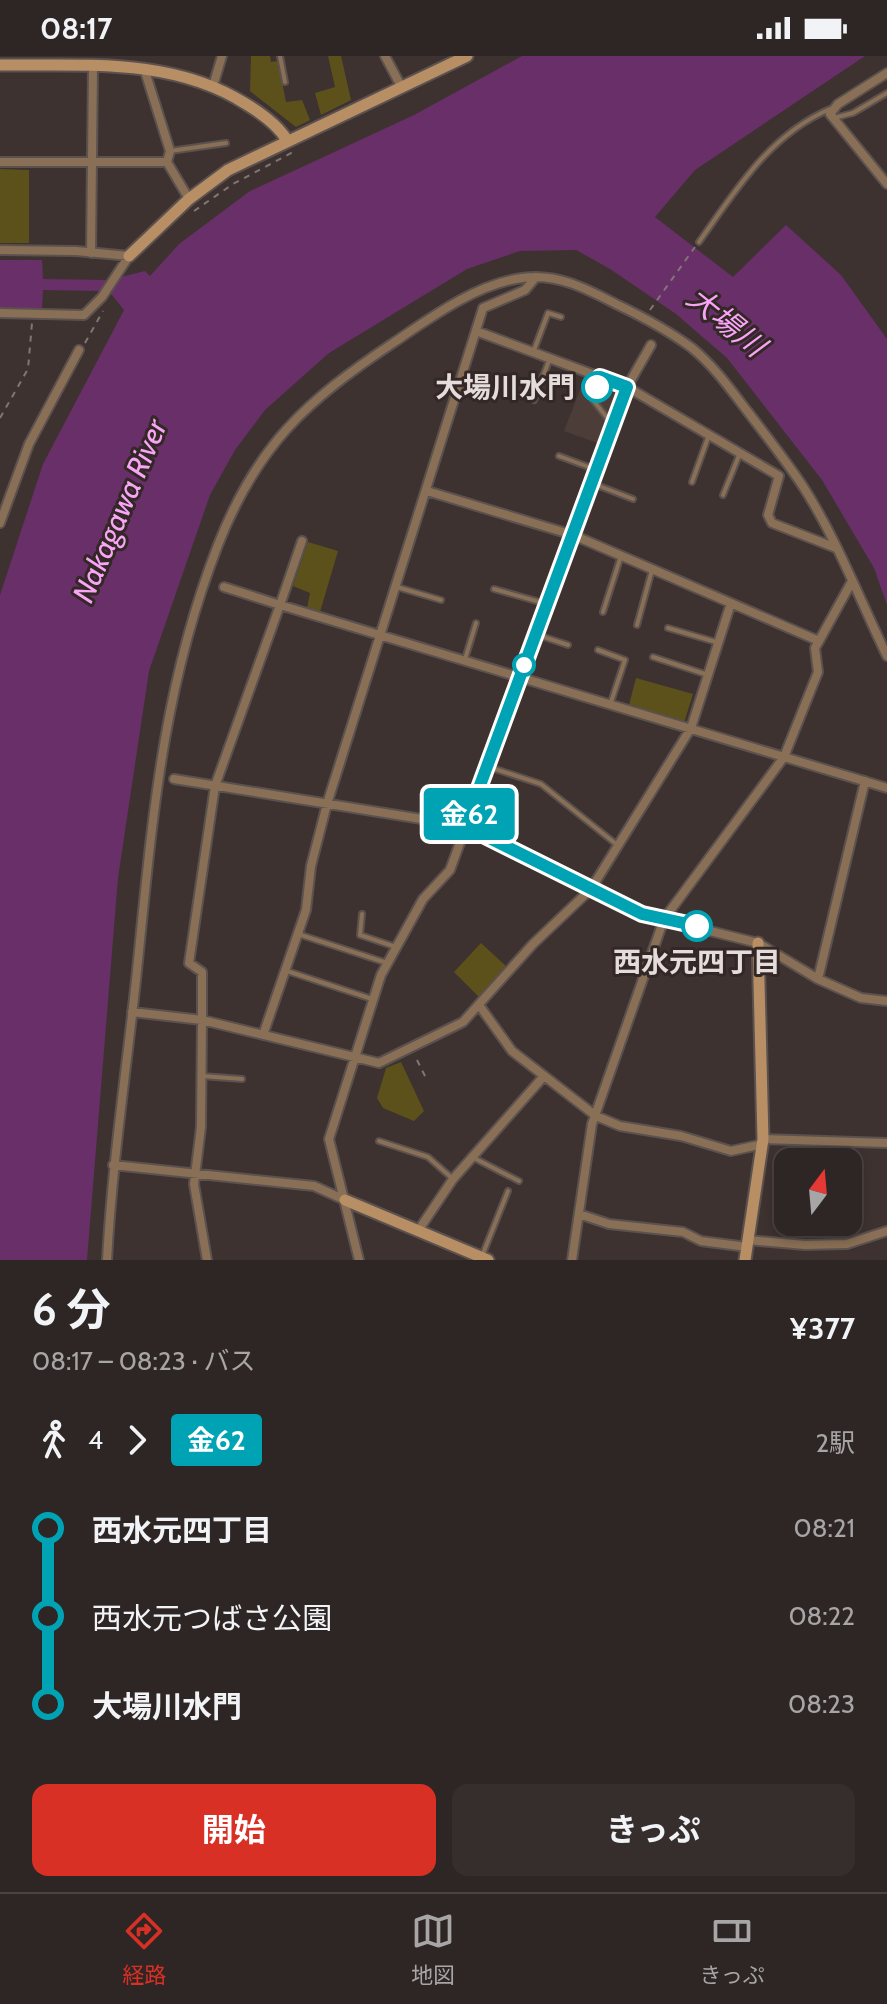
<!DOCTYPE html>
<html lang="ja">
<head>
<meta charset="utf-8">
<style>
  body { margin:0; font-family:Cabin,"Noto Sans JP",sans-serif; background:#362e2c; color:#f1f3f6; height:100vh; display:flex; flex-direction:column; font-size:30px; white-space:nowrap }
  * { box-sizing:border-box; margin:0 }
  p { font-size:26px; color:#a7a5a6 }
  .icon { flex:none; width:44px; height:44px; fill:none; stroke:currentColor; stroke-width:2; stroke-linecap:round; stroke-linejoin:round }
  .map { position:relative; height:1204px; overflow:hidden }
  .sheet { display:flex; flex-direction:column; background:#2e2624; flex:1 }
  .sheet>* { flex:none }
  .badge { padding:0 16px; border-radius:6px; font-size:28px; line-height:52px }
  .needle { width:52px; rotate:16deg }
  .buttons { position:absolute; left:774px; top:1092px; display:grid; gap:16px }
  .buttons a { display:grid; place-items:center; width:88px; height:88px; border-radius:16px; background:#2e2624; box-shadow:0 4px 12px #0003,0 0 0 2px #494341; font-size:40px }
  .map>.badge { position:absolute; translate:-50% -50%; box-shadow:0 0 0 4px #fff }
  .legs { display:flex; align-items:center; gap:12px; height:88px; padding:0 32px; font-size:26px }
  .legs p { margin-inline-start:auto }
  .overview { display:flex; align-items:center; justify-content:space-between; height:136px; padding:0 32px }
  h1 { font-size:44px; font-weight:700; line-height:60px }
  .button { display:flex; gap:16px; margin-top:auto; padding:16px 32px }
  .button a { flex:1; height:92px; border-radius:16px; background:#d93025; color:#fff; font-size:32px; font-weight:700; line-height:92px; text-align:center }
  .button a+a { background:#362e2c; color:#f1f3f6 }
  ul { padding:0 32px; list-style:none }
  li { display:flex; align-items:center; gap:28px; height:88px; font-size:30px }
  li i { display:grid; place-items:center; width:12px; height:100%; margin:0 10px; background:currentColor }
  li i::after { content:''; width:20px; height:20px; margin:-10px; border:6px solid; border-radius:50%; background:#2e2624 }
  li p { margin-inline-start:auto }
  li:first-child i { background:linear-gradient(#0000 50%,currentColor 0) }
  li:last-child i { background:linear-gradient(currentColor 50%,#0000 0) }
  .status { display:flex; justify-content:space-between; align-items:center; height:56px; padding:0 40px; background:#2e2624; direction:ltr }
  .status svg { height:22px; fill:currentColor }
  .tab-bar { display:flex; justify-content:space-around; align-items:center; height:112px; border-top:2px solid #494341; background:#2e2624; font-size:22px; color:#a7a5a6 }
  .tab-bar a { display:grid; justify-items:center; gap:4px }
  .tab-bar .selected { color:#d93025 }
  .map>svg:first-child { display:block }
  .built { fill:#4d3d39 }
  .green { fill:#5c511b }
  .water { fill:#682f68 }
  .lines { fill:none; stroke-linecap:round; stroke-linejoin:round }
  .lane-casing { stroke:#5b514f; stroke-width:8 }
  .street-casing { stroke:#5b514f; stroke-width:12 }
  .secondary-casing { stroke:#5b514f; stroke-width:15 }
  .path { stroke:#807674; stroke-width:2; stroke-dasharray:6 6; stroke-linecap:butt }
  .lane { stroke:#896f55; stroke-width:4 }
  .street { stroke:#896f55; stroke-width:8 }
  .secondary { stroke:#b88e64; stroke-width:11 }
  .line-1-casing { stroke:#fff; stroke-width:18 }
  .line-1 { stroke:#00a3b4; stroke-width:12 }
  .stop-1-dot { fill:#fff; stroke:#00a3b4; stroke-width:4 }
  .labels { text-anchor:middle; stroke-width:6; stroke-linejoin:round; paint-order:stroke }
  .stop-label { font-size:28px; font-weight:bold; fill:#e4dddb; stroke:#332826; text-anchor:end }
  .water-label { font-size:30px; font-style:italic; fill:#f9a5f7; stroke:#332826 }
</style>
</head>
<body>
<div class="status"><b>08:17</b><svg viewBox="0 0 49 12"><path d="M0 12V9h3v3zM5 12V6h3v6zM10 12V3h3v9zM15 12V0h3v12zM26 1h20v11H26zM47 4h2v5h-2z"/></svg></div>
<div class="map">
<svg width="887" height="1204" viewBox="0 0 887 1204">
  <rect width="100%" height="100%" fill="#3d3230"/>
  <path class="built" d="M585,321L620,333L600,388L564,375Z"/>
  <path class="green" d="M251,0H270L271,6L278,5L286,46L302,44L310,64L296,71L250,35Z
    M328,0H341L351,44L321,59L315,37L335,31Z
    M0,113L29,114V187H0Z
    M308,486L338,495L320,556L307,552L310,537L293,530Z
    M636,622L693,638L684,667L629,649Z
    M481,887L507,911L479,941L454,916Z
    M401,1006L424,1055L414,1065L383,1052L377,1042L386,1012Z"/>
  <path class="water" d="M522,0H865L695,114L655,161L733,221L786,169L841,219L887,283V549L874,512L822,424L727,302L676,258L610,213L576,194L520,195L467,213L329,297L265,354L235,394L210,439L149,615L118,822L87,1204H0V539L43,408L124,254L112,239L100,235L43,234L42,252H0V204H42L43,223L108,224L145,215L150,220L179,188L250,135L414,59Z"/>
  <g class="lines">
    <g class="lane-casing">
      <path id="lane" d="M280,0L285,26
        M834,62L853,57L887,37
        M170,95L226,87
        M699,186C736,134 769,79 830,53
        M534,294L548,257L561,261
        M600,321L593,344L612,368
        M534,344L550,302
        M559,400L594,413
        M692,426L709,379
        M594,428L633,443
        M723,439L740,397
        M397,531L441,544
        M494,533L547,548
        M603,556L621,500
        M637,569L652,514
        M668,572L716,586
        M538,579L568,589
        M598,594L625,604L611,646
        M653,601L708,619
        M465,603L476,567
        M489,711L541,728L616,788
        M362,858L360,879L396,891
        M298,878L387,907
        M287,915L372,943
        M202,1020L242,1023
        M379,1085L428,1101L453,1123
        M474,1102L519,1125
        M482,1200L508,1135"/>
    </g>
    <g class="street-casing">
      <path id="street" d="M385,0L402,32
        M887,17L838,48L830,58L887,128
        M213,30L222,0
        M0,106H167L170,95L144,12
        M167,106L189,143
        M0,194L76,195L129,200L102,241L84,259L0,257
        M91,197L93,10
        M476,275L627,331L779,420L768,459L772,467L836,492
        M427,435L573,479L819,585L851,527
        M0,467L29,388L79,294
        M224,531L280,549L302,485
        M731,547L691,672L591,833L533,888L463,966L379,1007L202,964V916L189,907L215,730L280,549C483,609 685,671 887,732
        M174,723L465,770L642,858L758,887L818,923L861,942L887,945
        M818,923L865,725
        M479,949L512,995L596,1060L620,1070L681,1080L731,1095L763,1088
        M132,956L202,964L201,1071L194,1128L207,1204
        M263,979L306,854L311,810L327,748L483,252L525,234L536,221
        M763,1083L887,1087
        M113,1109L314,1130L345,1144
        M579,1158L609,1168L683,1176L701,1185L747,1191
        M418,1175L453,1123L544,1020
        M748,1184L805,1189L847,1188L887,1175
        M107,1204C112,1110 126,1017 136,924C152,770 161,635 218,489C257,389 306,345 393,287C430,262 476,228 522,222C558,217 587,233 618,249C643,261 669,275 692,292C714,310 731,334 748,356C767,381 787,406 804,432C837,484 860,544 887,600
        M359,1204L329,1083L381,919L423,843L450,814L627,331L651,289
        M572,1204L592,1068L664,863L784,701L818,616L815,592L819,585"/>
    </g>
    <g class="secondary-casing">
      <path id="secondary" d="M0,9C84,10 172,1 246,48C261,57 277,68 287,84
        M129,200L189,143L228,114L467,0
        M345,1144L488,1204
        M745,1204L763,1083L758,887"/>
    </g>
    <path class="path" d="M194,155L233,128L295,95
      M650,254L695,191
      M85,287L103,255
      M0,362L28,313L32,267
      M417,1004L426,1022"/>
    <use href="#lane" class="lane"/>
    <use href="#street" class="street"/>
    <use href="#secondary" class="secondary"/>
  </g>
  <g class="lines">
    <g class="line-1-casing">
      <path id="line-1" d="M597,331L600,321L627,331L465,770L642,858L697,870"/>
    </g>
    <use href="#line-1" class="line-1"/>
  </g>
  <g class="stop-1-dot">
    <circle cx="597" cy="331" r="14"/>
    <circle cx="524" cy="609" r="10"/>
    <circle cx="697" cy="870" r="14"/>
  </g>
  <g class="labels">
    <g class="stop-label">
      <text x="575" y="341">大場川水門</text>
      <text x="697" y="916" text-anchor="middle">西水元四丁目</text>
    </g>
    <g class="water-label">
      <text transform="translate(726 266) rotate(39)" y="10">大場川</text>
      <text transform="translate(120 455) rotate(-67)" y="10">Nakagawa River</text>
    </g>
  </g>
</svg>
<div class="buttons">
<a><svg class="needle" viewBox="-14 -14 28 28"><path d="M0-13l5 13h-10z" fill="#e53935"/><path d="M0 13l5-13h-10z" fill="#a7a5a6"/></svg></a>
</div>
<b class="badge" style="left:469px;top:758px;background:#00a3b4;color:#fff">金62</b>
</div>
<section class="sheet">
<div class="overview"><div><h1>6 分</h1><p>08:17 – 08:23 · バス</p></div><b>¥377</b></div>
<div class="legs"><svg class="icon" aria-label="walk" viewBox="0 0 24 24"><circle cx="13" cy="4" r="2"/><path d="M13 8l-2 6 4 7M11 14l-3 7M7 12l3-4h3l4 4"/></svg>4<svg class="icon" aria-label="forward" viewBox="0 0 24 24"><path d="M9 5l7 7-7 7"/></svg><b class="badge" style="background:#00a3b4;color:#fff">金62</b><p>2駅</p></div>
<ul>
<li><i style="color:#00a3b4"></i><b>西水元四丁目</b><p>08:21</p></li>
<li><i style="color:#00a3b4"></i><span>西水元つばさ公園</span><p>08:22</p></li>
<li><i style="color:#00a3b4"></i><b>大場川水門</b><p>08:23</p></li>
</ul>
<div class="button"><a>開始</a><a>きっぷ</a></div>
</section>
<nav class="tab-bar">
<a class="selected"><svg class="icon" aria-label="directions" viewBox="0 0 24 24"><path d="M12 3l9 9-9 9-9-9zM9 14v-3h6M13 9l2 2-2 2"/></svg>経路</a>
<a><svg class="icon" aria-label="map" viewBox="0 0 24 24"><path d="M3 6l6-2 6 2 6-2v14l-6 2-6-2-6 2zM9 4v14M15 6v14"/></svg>地図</a>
<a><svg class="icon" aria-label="tickets" viewBox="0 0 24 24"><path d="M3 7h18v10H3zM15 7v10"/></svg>きっぷ</a>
</nav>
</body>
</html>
